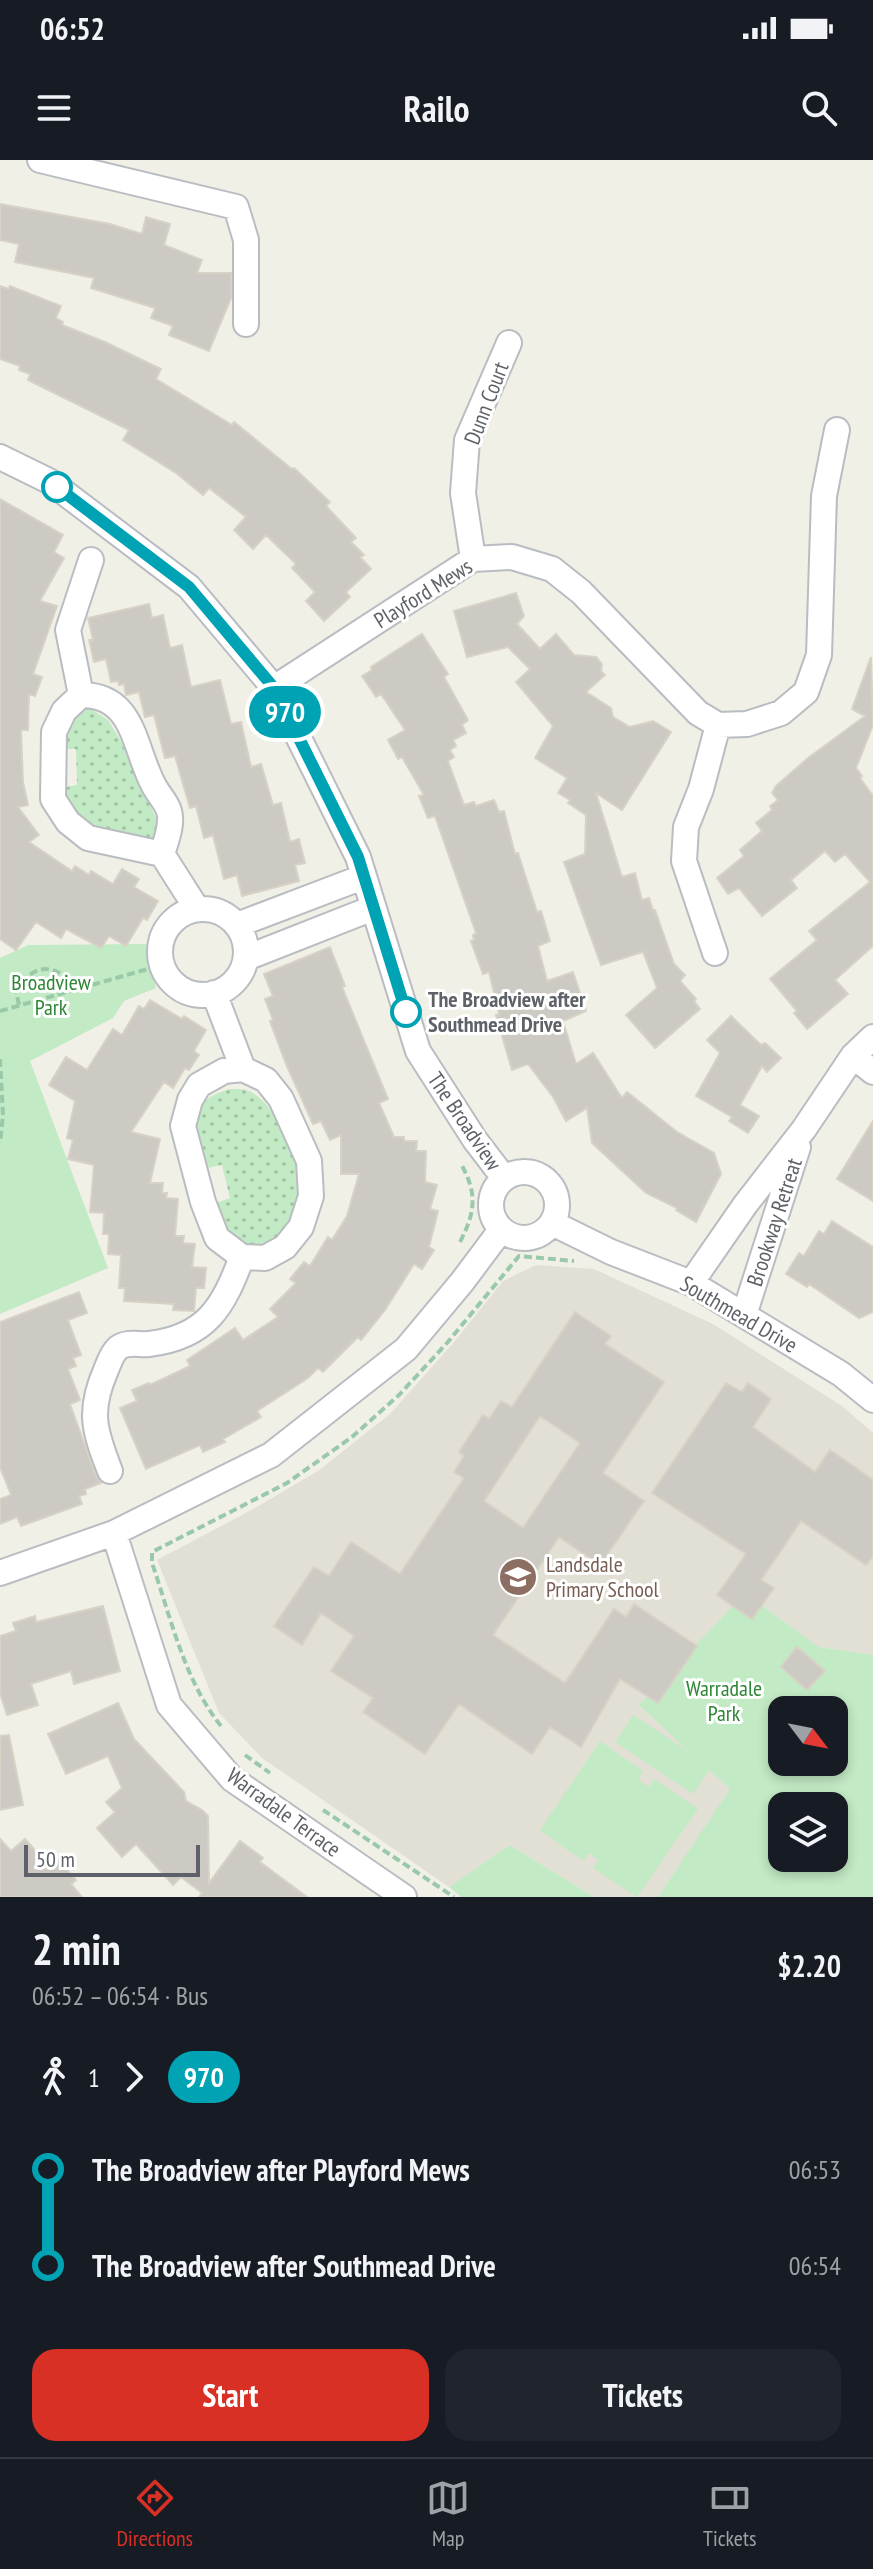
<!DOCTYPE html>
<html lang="en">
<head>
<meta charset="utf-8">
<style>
  body { margin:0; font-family:"PT Sans Narrow",sans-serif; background:#20242c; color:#f1f3f6; height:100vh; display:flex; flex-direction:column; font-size:30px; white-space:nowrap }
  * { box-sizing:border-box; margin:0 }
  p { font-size:26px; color:#9ea1a6 }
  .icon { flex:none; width:44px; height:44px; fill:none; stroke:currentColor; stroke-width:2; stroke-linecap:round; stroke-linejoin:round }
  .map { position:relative; height:1737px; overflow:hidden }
  .details { display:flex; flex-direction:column; background:#171b24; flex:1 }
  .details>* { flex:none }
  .badge { padding:0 16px; border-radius:26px; font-size:28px; line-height:52px }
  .needle { width:52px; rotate:122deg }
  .tools { position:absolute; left:768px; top:1536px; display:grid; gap:16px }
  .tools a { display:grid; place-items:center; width:80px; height:80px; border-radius:16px; background:#171b24; box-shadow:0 4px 12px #0003; font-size:40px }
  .scale { position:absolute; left:24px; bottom:20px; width:176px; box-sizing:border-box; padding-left:8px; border:4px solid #5e6268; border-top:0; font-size:22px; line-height:28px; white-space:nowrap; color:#5e6268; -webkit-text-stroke:6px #fff; paint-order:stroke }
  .map>.badge { position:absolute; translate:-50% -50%; box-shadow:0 0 0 4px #fff }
  .legs { display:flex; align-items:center; gap:12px; height:88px; padding:0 32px; font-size:26px }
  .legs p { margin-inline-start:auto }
  .overview { display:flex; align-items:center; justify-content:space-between; height:136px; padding:0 32px }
  h1 { font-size:44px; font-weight:700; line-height:60px }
  .primary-button { display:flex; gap:16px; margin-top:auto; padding:16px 32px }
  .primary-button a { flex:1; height:92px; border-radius:24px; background:#d93025; color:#fff; font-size:32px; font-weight:700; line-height:92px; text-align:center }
  .primary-button a+a { background:#20242c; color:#f1f3f6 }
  ul { padding:0 32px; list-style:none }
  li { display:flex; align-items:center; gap:28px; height:96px; font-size:30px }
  li i { display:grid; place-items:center; width:12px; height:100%; margin:0 10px; background:currentColor }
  li i::after { content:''; width:20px; height:20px; margin:-10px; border:6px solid; border-radius:50%; background:#171b24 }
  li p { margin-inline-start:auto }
  li:first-child i { background:linear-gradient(#0000 50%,currentColor 0) }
  li:last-child i { background:linear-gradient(currentColor 50%,#0000 0) }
  .status { display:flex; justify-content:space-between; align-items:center; height:56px; padding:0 40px; background:#171b24; direction:ltr }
  .status svg { height:22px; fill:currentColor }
  header { display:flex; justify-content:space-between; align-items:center; height:104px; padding:0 32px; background:#171b24; font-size:36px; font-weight:700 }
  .tab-bar { display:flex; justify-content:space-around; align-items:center; height:112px; border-top:2px solid #363941; background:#171b24; font-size:22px; color:#9ea1a6 }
  .tab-bar a { display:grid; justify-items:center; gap:4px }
  .tab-bar .current { color:#d93025 }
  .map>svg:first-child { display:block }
  .education { fill:#e2dfd5 }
  .park { fill:#c2eac4; fill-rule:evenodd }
  .garden { fill:url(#garden-dots) }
  .building { fill:#cdcac4; stroke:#d7d2c5; stroke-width:2; fill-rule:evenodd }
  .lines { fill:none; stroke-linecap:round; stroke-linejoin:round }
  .minor-casing { stroke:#b9bcc1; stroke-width:28 }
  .path { stroke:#99c9a9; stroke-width:4; stroke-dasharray:8 4; stroke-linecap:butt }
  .minor { stroke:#fff; stroke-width:24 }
  .line-1-casing { stroke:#fff; stroke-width:18 }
  .line-1 { stroke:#00a3b4; stroke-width:12 }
  .stop-1-dot { fill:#fff; stroke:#00a3b4; stroke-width:4 }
  .labels { text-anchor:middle; stroke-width:6; stroke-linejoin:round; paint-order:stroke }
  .street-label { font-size:22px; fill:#5e6268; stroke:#fff }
  .park-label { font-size:22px; fill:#2f8636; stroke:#fff }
  .stop-label { font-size:22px; font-weight:bold; fill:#5e6268; stroke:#fff; text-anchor:start }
  .education-label { font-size:22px; fill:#785e54; stroke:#fff; text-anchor:start }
</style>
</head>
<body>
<div class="status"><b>06:52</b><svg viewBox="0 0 49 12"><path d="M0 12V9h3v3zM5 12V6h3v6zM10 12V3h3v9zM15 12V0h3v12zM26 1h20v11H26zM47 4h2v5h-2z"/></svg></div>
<header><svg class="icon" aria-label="menu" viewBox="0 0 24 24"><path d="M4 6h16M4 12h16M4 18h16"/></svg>Railo<svg class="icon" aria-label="search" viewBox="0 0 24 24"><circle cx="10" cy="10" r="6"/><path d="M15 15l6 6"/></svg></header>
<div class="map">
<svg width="873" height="1737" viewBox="0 0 873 1737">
  <defs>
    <pattern id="garden-dots" width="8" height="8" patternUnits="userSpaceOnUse" patternTransform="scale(2)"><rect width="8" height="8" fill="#c2eac4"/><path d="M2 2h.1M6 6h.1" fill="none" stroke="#a1c1a3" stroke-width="1.8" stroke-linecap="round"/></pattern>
  </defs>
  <rect width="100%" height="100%" fill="#f1f0e7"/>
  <path class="education" d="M536,1105L594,1109L713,1164L842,1246L873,1273V1495L819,1487L745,1433L639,1545L731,1630L658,1737H594L510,1685L449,1727L262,1598L219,1553L157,1400L255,1348L318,1311L390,1254L454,1182L503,1121Z"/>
  <path class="park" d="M146,784L156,828L124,841L113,858L30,901L108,1108L0,1154V798L28,785Z
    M745,1433L819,1487L873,1495V1737H658L730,1629L709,1610L693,1634L615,1582L633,1555L688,1591L639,1545ZM782,1550H834V1602H782ZM782,1646H834V1698H782Z
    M600,1581L643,1611L638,1620L649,1627L654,1619L698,1649L637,1737L593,1708L598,1700L589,1693L583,1701L540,1670Z
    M510,1685L594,1737H461L449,1727Z"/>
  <path class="garden" d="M83,548L91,549L108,560L121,581L158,662L157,683L76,665L60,628L77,625L76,589H60L62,567Z
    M230,929C236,929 243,929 249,931C280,945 309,1016 299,1048C296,1061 282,1075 275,1086L235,1088L210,1045L230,1038L222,1005L202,1009C191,971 183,942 230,929Z"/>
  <path class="building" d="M0,44L110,64L142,74L146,57L170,64L164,85L202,100L197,113H231V138L209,191L169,175L173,166L151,158L155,148L91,128L94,118L15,102L19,84L0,80Z
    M0,126L9,129L10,126L61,146L56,158L63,162L62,165L105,182L161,209L156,219L232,265L234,262L292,309L294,308L330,342L326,346L356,378L351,382L364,395L360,397L371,409L346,432L350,437L324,461L306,441L315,432L292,408L296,404L266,375L253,389L234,370L246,357L209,328L203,335L176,313L123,280L129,270L28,220L30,214L19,210L20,206L0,199Z
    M0,339L63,375L54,392L64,398L40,441L57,446L33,514L42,517L35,536L29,534L28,570H21L23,622L28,645L18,647L39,675L29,682L72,711L75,706L89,715L91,711L113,724L122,709L139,719L134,727L158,741L147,760L143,758L126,786L109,776L101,788L66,769L61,778L36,762L16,790L0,779Z
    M516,433L524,456L517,464L540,489L556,474L574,495L596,497L602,504L601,511L605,515L586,532L611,548L613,557L630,567L653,561L671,572L622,650L596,633L622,717L635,713L642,740L649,738L653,750H655L674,804L685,815L680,821L696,839L694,841L700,849L655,888L626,855L657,828L643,792L601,805L564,702L585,694L586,655L568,643L570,640L558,633L567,618L535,598L553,566L516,522L530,509L508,487L467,497L454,451Z
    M149,444L152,458L163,455L170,488L182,485L191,527L220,520L231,564L241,562L251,607L261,604L273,645L281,643L290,682L299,679L305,703L295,705L299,721L242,736L237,715L224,719L213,675L204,678L196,646L190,648L175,596L165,598L154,555L145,557L139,532L126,535L124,524L119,525L118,521L111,522L106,499L94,502L89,480H93L88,458Z
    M422,474L448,514L444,517L468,560L462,565L466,573L453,580L456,586L450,590L454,597L448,601L464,645L474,642L476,646L494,640L499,652L504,651L515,694L518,693L537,752L541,751L550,781L538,786L547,821L573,812L586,851L563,861L576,904L593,893L622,938L627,932L677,972L714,993L721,1014L696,1062L676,1050L677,1048L646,1033L592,983L587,948L566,961L553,937L528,904L512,910L496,855L499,854L489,812L483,814L471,781L474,780L473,775L476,773L435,656L428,658L419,636L424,635L402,597L398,599L388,580L405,570L381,534L376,537L362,516L372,510L371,507Z
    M871,497L873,565L856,608L862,616L860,618L873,636V786L835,820L848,834L807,869L794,853L797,851L770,819L817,780L809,771L870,722L845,694L835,702L825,691L791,720L797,728L762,756L739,728L728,734L717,718L744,696L740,690L762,671L756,663L772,650L770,646L778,640L772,633L776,626L808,598L865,556L852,549Z
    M330,787L345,826L342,827L388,939L379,943L394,977H404V981H417L416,991H426L425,1022L437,1025L430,1049L438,1051L429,1087L434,1090L422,1109L414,1104L385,1150L361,1180L358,1177L323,1212L318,1208L308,1218L257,1251L261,1257L223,1279L225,1282L203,1292L200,1285L146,1309L120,1248L137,1241L132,1230L149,1223L150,1225L190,1206L187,1200L235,1168L243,1180L278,1157L270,1149L296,1123L290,1119L304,1102L310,1106L328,1077L332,1080L347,1056L359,1014H341V975L330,980L321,961L313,964L286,904L270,861L273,860L265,839L273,836L264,814Z
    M150,840L182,859L184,856L206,870L194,891L199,895L189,910L185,908L173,928L164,922L131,972L160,979L150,1023H163L162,1033H167L166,1038L178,1039L175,1076H184L183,1083L195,1084L192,1107L206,1108L204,1128H196L194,1151L173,1150L174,1144L124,1141L125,1128H119L121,1095L108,1094L109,1074H103L104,1053L90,1052L94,1005L68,999L73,980L67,978L75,941L49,925L66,897L87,910L113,869L122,875L139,846L144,849Z
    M731,856L761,885L765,883L781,898L767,912L762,906L740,945L759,956L748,973L729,961L732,957L696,936L720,893L707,880Z
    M873,961V1041L837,1019Z
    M832,1061L873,1087V1152L859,1158L809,1124L807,1127L786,1114L799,1093L804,1096L819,1071L824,1074Z
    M79,1132L87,1153L68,1160L81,1195L73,1198L76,1206L68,1209L80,1240L70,1244L96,1316L101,1323L85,1329L86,1334L79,1336L82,1344L21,1366L17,1357L0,1364V1339L11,1335L0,1307V1162Z
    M575,1152L611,1176L605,1184L664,1222L603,1313L644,1341L600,1405L559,1377L493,1475L565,1523L614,1449L626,1457L634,1444L697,1486L658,1543L620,1519L581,1587L550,1567L532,1594L459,1544L425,1594L363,1552L373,1538L331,1511L354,1476L321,1453L302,1485L274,1466L314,1407L329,1416L351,1382L400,1414L464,1318L454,1312L464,1296L459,1292L483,1255L489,1259L501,1241L512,1247ZM540,1256L580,1283L523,1368L484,1341Z
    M726,1223L742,1232L748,1223L771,1239L753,1267L815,1312L830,1290L873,1320V1396L866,1405L801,1361L761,1420L774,1428L752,1459L717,1435L746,1394L652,1333Z
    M103,1446L120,1511L74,1524L71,1511L31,1524L38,1545L7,1555L0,1533V1476L16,1471L13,1463L35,1456L36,1462Z
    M797,1487L825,1511L807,1530L781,1507Z
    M118,1543L134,1579L184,1632L186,1641L202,1650L208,1656L209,1723L240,1681L263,1698L260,1702L307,1737H199L202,1733L181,1717L173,1725L136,1684L122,1697L97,1668L115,1652L106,1642L122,1628L108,1596L66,1614L48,1574Z
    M9,1575L23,1645L0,1650V1576Z
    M0,1679L11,1691L25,1679L49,1706L58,1699L76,1720L71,1724L82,1737H0Z"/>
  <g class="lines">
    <g class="minor-casing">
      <path id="minor" d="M40,0L236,47L246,80V164
        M0,297L49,321L189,427L274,528L358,697L418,891L475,980L504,1018
        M473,399L463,333L467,280L509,183
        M274,528L473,399L512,397L552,409L581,432L698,553L718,565L747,564L781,553L806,532L819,495L824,336L837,270
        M81,535L68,470L91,400
        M162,694C166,681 173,664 169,651C166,641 157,633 153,624C133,585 134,535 81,535L64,551L54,572L53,639L68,662L88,678L162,694L197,749
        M160 792a43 43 0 1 1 86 0a43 43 0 1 1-86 0Z
        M237,765L363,717
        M715,793L684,701L686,667L701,629L718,565
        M246,798L373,748
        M214,833L243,909
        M853,896L873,912
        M243,909L266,920L281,939L309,1001L311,1036L301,1067L285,1087L265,1098L242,1097L217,1078L203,1042L183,966L190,940L199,925L224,911Z
        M491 1045a33 33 0 1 1 66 0a33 33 0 1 1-66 0Z
        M552,1063L611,1092L691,1123L841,1214L873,1240
        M691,1123L745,1045L804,969L853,896L873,877
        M744,1155L798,987
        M110,1311C94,1270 88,1251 106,1210C109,1203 112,1193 118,1188C127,1181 139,1185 149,1184C207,1177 223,1147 242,1097
        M114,1373L169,1545L232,1619L404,1737
        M0,1413L114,1373L271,1295L406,1189L462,1122L501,1070"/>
    </g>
    <path class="path" d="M19,845L16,831C36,800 54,805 79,827
      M0,851L162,805
      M0,899L3,955L0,983
      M460,1082C475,1053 478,1034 461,1004
      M221,1566C184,1520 171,1458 152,1403V1392L287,1323L352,1277L399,1235L447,1183L519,1096L574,1101
      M245,1595L270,1613
      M323,1650L454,1737"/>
    <use href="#minor" class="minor"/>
  </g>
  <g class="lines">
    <g class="line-1-casing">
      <path id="line-1" d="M57,327L189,427L274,528L358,697L406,852"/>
    </g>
    <use href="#line-1" class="line-1"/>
  </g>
  <defs>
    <g id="school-disc" transform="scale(2)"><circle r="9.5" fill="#8d6e63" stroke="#fff"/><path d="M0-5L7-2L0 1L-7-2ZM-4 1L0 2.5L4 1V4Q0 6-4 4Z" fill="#fff"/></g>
  </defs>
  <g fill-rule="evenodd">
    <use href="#school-disc" x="518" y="1417"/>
  </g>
  <g class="stop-1-dot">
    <circle cx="57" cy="327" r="14"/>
    <circle cx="406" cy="852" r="14"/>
  </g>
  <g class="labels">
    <g class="street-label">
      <text transform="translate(486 243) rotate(-69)" y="8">Dunn Court</text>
      <text transform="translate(423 433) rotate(-32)" y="8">Playford Mews</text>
      <text transform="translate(465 961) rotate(56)" y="8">The Broadview</text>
      <text transform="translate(774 1062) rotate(-72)" y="8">Brookway Retreat</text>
      <text transform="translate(739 1154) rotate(30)" y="8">Southmead Drive</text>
      <text transform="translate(284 1652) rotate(36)" y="8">Warradale Terrace</text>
    </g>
    <g class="park-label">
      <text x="51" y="830">Broadview<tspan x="51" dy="25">Park</tspan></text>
      <text x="724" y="1536">Warradale<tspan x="724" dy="25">Park</tspan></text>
    </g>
    <g class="stop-label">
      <text x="428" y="847">The Broadview after<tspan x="428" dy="25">Southmead Drive</tspan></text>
    </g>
    <g class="education-label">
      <text x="546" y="1412">Landsdale<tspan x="546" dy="25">Primary School</tspan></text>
    </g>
  </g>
</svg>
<div class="tools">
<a><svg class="needle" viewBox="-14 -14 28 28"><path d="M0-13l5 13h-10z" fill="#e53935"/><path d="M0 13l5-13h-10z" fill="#9ea1a6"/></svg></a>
<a><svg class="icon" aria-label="layers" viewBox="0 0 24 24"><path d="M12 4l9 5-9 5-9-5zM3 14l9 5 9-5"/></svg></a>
</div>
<div class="scale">50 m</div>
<b class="badge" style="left:285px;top:552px;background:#00a3b4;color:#fff">970</b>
</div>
<section class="details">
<div class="overview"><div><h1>2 min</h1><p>06:52 – 06:54 · Bus</p></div><b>$2.20</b></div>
<div class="legs"><svg class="icon" aria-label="walk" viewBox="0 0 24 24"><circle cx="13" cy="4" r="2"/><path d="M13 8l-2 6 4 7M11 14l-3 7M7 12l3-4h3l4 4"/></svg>1<svg class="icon" aria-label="forward" viewBox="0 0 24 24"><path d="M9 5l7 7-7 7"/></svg><b class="badge" style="background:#00a3b4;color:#fff">970</b></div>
<ul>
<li><i style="color:#00a3b4"></i><b>The Broadview after Playford Mews</b><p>06:53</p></li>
<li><i style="color:#00a3b4"></i><b>The Broadview after Southmead Drive</b><p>06:54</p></li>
</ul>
<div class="primary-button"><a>Start</a><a>Tickets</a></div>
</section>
<nav class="tab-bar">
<a class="current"><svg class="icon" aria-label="directions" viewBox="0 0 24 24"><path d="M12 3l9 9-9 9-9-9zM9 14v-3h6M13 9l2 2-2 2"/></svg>Directions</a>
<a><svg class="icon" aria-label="map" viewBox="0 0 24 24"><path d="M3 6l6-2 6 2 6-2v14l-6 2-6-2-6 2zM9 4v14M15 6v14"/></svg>Map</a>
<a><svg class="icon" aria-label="tickets" viewBox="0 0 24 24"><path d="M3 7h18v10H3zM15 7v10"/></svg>Tickets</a>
</nav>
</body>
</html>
